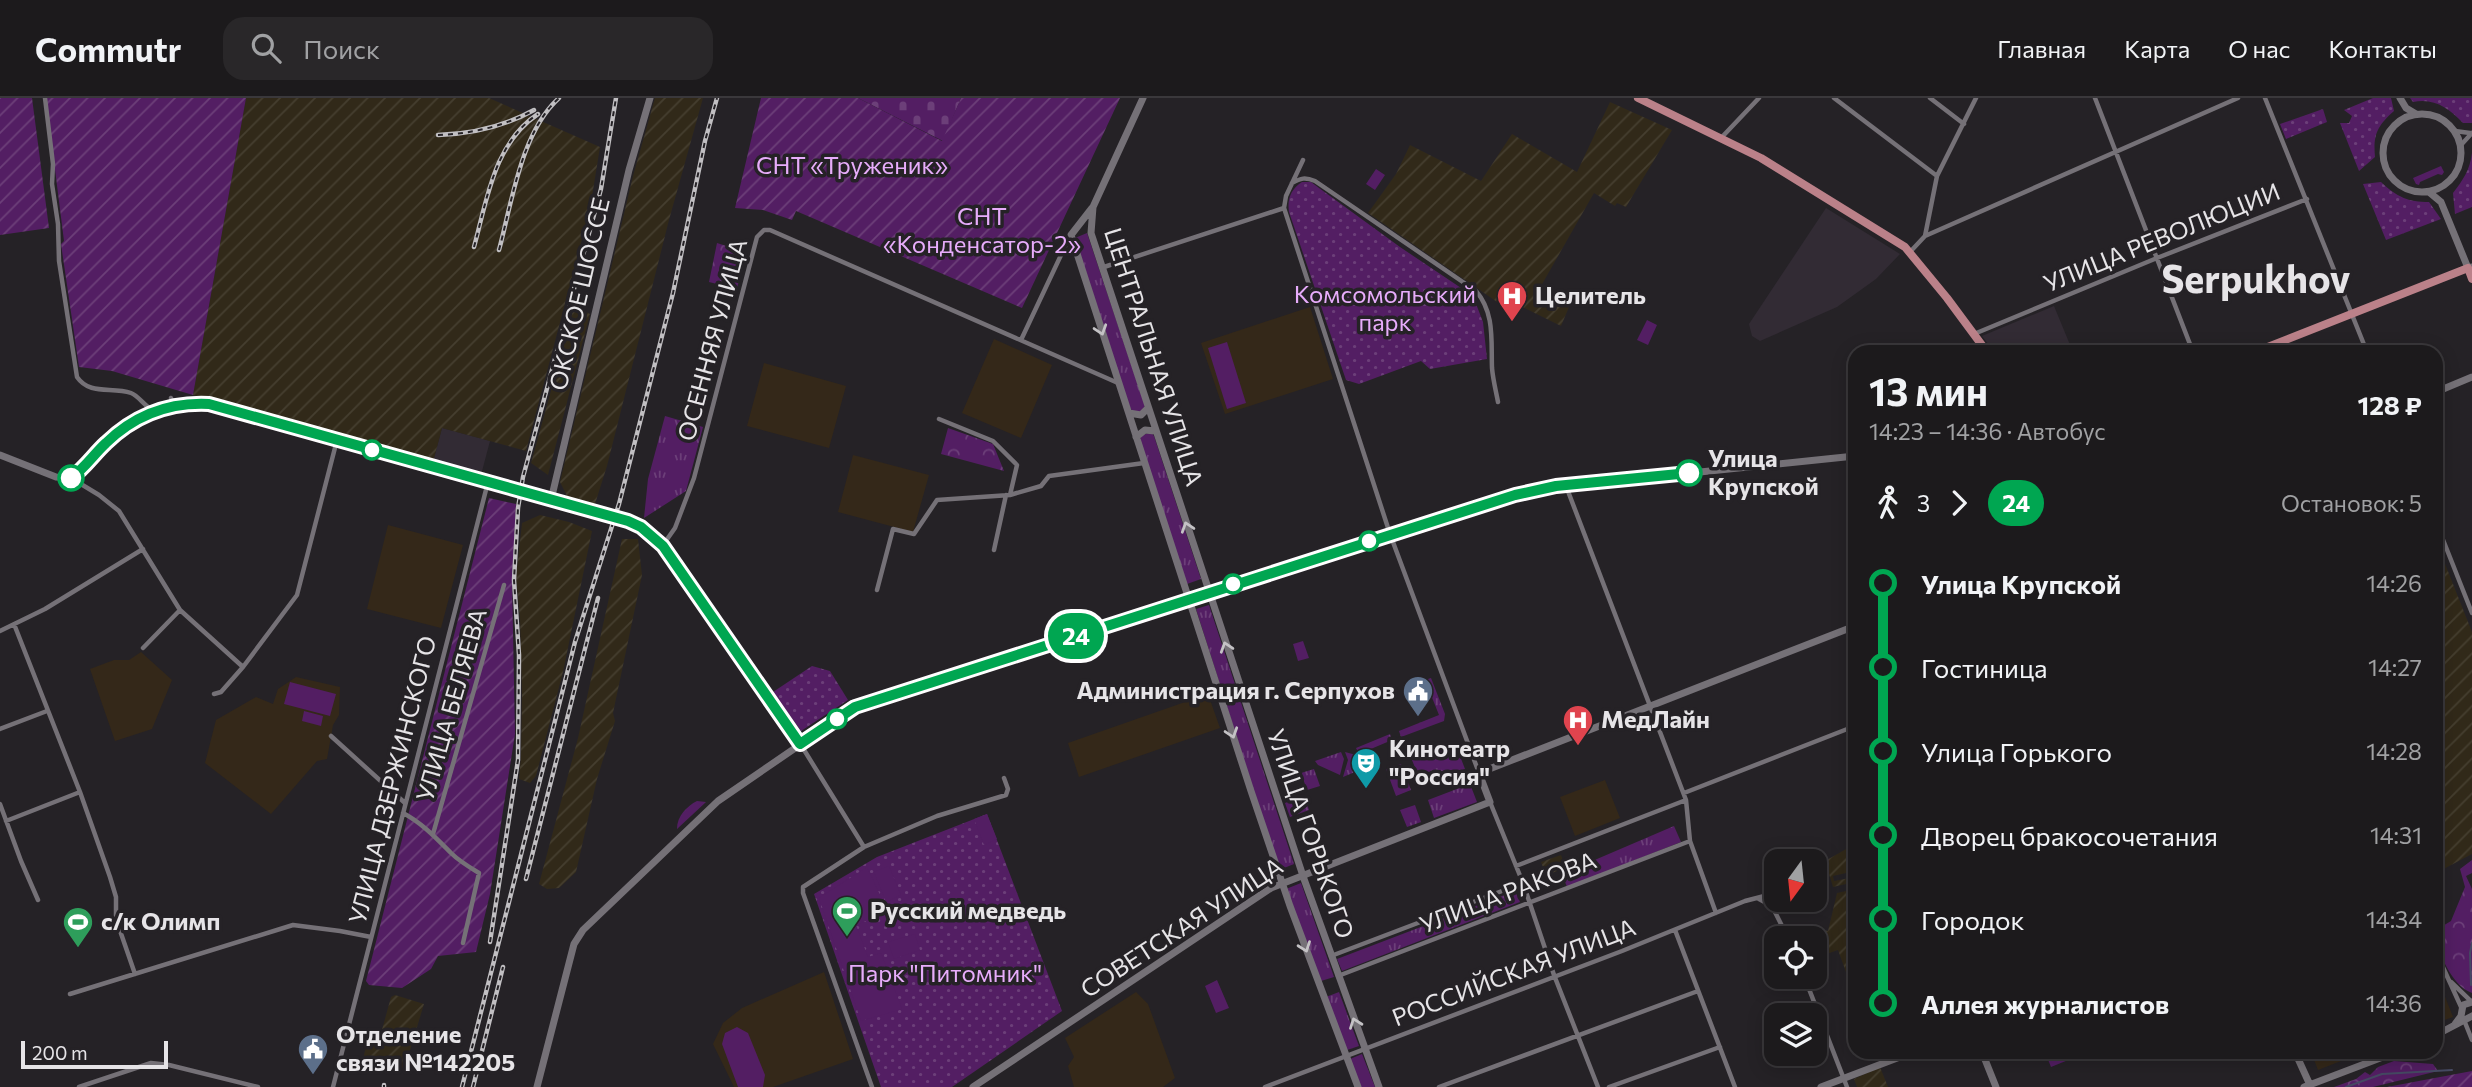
<!DOCTYPE html>
<html lang="ru">
<head>
<meta charset="utf-8">
<style>
  body { margin:0; font-family:Commissioner,sans-serif; background:#292729; color:#f1f3f6; height:100vh; display:flex; flex-direction:column; font-size:26px; white-space:nowrap }
  * { box-sizing:border-box; margin:0 }
  p { font-size:23px; color:#a0a1a3 }
  .icon { flex:none; width:38px; height:38px; fill:none; stroke:currentColor; stroke-width:2; stroke-linecap:round; stroke-linejoin:round }
  .map { position:relative; flex:1; overflow:hidden }
  .sheet { position:absolute; left:1848px; top:247px; width:595px; height:714px; display:flex; flex-direction:column; background:#1c1a1c; border-radius:21px; box-shadow:0 4px 18px #0003,0 0 0 2px #3a383b }
  .sheet>* { flex:none }
  .badge { padding:0 14px; border-radius:23px; font-size:24px; line-height:46px }
  .needle { width:46px; rotate:195deg }
  .controls { position:absolute; left:1764px; top:751px; display:grid; gap:14px }
  .controls a { display:grid; place-items:center; width:63px; height:63px; border-radius:14px; background:#1c1a1c; box-shadow:0 4px 18px #0003,0 0 0 2px #3a383b; font-size:35px }
  .scale { position:absolute; left:21px; bottom:18px; width:147px; box-sizing:border-box; padding-left:7px; border:4px solid #e6e4e7; border-top:0; font-size:19px; line-height:24px; white-space:nowrap; color:#e6e4e7; -webkit-text-stroke:5px #252226; paint-order:stroke }
  .map>.badge { position:absolute; translate:-50% -50%; box-shadow:0 0 0 4px #fff }
  .legs { display:flex; align-items:center; gap:10px; height:77px; padding:0 21px; font-size:23px }
  .legs p { margin-inline-start:auto }
  .overview { display:flex; align-items:center; justify-content:space-between; height:119px; padding:0 21px }
  h1 { font-size:38px; font-weight:700; line-height:52px }
  ul { padding:0 21px; list-style:none }
  li { display:flex; align-items:center; gap:24px; height:84px; font-size:26px }
  li i { display:grid; place-items:center; width:10px; height:100%; margin:0 9px; background:currentColor }
  li i::after { content:''; width:18px; height:18px; margin:-9px; border:5px solid; border-radius:50%; background:#1c1a1c }
  li p { margin-inline-start:auto }
  li:first-child i { background:linear-gradient(#0000 50%,currentColor 0) }
  li:last-child i { background:linear-gradient(currentColor 50%,#0000 0) }
  header { display:flex; align-items:center; gap:42px; box-sizing:border-box; height:98px; padding:0 35px; background:#1c1a1c; border-bottom:2px solid #3a383b }
  header strong { font-size:33px }
  nav { display:flex; gap:38px; margin-inline-start:auto; font-size:24px }
  .search { width:490px; height:63px; background:#292729; display:flex; align-items:center; gap:18px; box-sizing:border-box; padding:0 24px; border-radius:21px; color:#a0a1a3; font-size:26px }
  .map>svg:first-child { display:block }
  .built { fill:#322b34 }
  .industrial { fill:url(#industrial-furrows) }
  .education { fill:#342819 }
  .grass { fill:url(#grass-tufts) }
  .forest { fill:url(#forest-crowns) }
  .cemetery { fill:url(#cemetery-stones) }
  .park { fill:url(#park-dots) }
  .garden { fill:url(#garden-furrows) }
  .pitch { fill:#531e63 }
  .lines { fill:none; stroke-linecap:round; stroke-linejoin:round }
  .stream { stroke:#454962; stroke-width:2 }
  .street { stroke:#757177; stroke-width:4.5 }
  .secondary { stroke:#757177; stroke-width:7 }
  .primary { stroke:#bb8189; stroke-width:8 }
  .rail-casing { stroke:#c1bfc2; stroke-width:4.5 }
  .rail { stroke:#252226; stroke-width:2; stroke-dasharray:5; stroke-linecap:butt }
  .oneway { stroke:#c4c2c5 }
  .line-1-casing { stroke:#fff; stroke-width:16 }
  .line-1 { stroke:#00a651; stroke-width:10 }
  .stop-1-dot { fill:#fff; stroke:#00a651; stroke-width:3.5 }
  .labels { text-anchor:middle; stroke-width:7; stroke-linejoin:round; paint-order:stroke }
  .park-label { font-size:24px; fill:#e7acfb; stroke:#252226 }
  .street-label { font-size:24px; fill:#e6e4e7; stroke:#252226 }
  .poi-label { font-size:24px; font-weight:bold; fill:#e6e4e7; stroke:#252226; text-anchor:start }
  .stop-label { font-size:24px; font-weight:bold; fill:#e6e4e7; stroke:#252226; text-anchor:start }
  .town-label { font-size:38px; font-weight:bold; fill:#e6e4e7; stroke:#252226 }
</style>
</head>
<body>
<header>
<strong>Commutr</strong>
<div class="search"><svg class="icon" aria-label="search" viewBox="0 0 24 24"><circle cx="10" cy="10" r="6"/><path d="M15 15l6 6"/></svg>Поиск</div>
<nav><a>Главная</a><a>Карта</a><a>О нас</a><a>Контакты</a></nav>
</header>
<div class="map">
<svg width="2472" height="989" viewBox="0 0 2472 989">
  <defs>
    <pattern id="industrial-furrows" width="10" height="10" patternUnits="userSpaceOnUse" patternTransform="scale(1.75)"><rect width="10" height="10" fill="#312919"/><path d="M-1 1l2-2M0 10L10 0M9 11l2-2" fill="none" stroke="#453e2f"/></pattern>
    <pattern id="grass-tufts" width="24" height="20" patternUnits="userSpaceOnUse" patternTransform="scale(1.75)"><rect width="24" height="20" fill="#531e63"/><path d="M3 7l-1-3M5 7V3M7 7l1-3M15 17l-1-3M17 17v-4M19 17l1-3" fill="none" stroke="#6c3f79"/></pattern>
    <pattern id="forest-crowns" width="20" height="18" patternUnits="userSpaceOnUse" patternTransform="scale(1.75)"><rect width="20" height="18" fill="#531e63"/><path d="M2 6a3 3 0 1 1 6 0M12 15a3 3 0 1 1 6 0" fill="none" stroke="#6c3f79"/></pattern>
    <pattern id="cemetery-stones" width="16" height="16" patternUnits="userSpaceOnUse" patternTransform="scale(1.75)"><rect width="16" height="16" fill="#531e63"/><path d="M2 7V4a2 2 0 0 1 4 0v3zM10 15v-3a2 2 0 0 1 4 0v3z" fill="#6c3f79"/></pattern>
    <pattern id="park-dots" width="8" height="8" patternUnits="userSpaceOnUse" patternTransform="scale(1.75)"><rect width="8" height="8" fill="#531e63"/><path d="M2 2h.1M6 6h.1" fill="none" stroke="#6c3f79" stroke-width="1.8" stroke-linecap="round"/></pattern>
    <pattern id="garden-furrows" width="10" height="10" patternUnits="userSpaceOnUse" patternTransform="scale(1.75)"><rect width="10" height="10" fill="#531e63"/><path d="M-1 1l2-2M0 10L10 0M9 11l2-2" fill="none" stroke="#6c3f79"/></pattern>
  </defs>
  <rect width="100%" height="100%" fill="#252226"/>
  <path class="built" d="M1826,110L1900,156L1876,181L1837,209L1760,243L1752,238L1749,226Z
    M2054,208L2073,254H1994L1982,238Z
    M442,330L490,343L481,377L433,364Z"/>
  <path class="industrial" d="M246,0H489L600,49L590,111L526,353L442,330L433,364L193,297Z
    M655,0H703L669,122L607,368L595,406L567,398L560,384L633,78Z
    M1610,4L1672,32L1626,109L1617,105L1615,108L1594,95L1541,188L1572,202L1561,228L1504,200L1500,206L1368,115L1396,76L1410,47L1481,83L1512,36L1577,74Z
    M582,212L590,216L548,377L531,365L573,213Z
    M540,417L569,424L592,433L563,574L536,678L530,685L519,681L521,658L522,596L520,521L516,479L522,425Z
    M622,441H638L642,477L613,615L615,623L597,681L576,774L559,790L547,791L539,786L578,640Z
    M2436,443L2472,534V756L2436,775Z
    M1855,746V773L1833,778L1834,783L1855,779V784L1833,789L1825,763Z
    M1561,757L1566,770L1546,777L1541,764Z
    M1855,791V899L1838,852L1821,858L1819,849L1824,832L1828,833L1837,795Z
    M395,897L424,906L405,969L396,971L363,961L369,937L380,939L391,899Z
    M1880,969L1888,989H1857L1854,981Z"/>
  <path class="education" d="M1310,209L1333,281L1225,316L1201,245Z
    M994,241L1052,267L1021,340L962,315Z
    M764,265L846,288L829,350L747,328Z
    M853,357L929,377L913,434L838,414Z
    M388,427L463,447L441,530L367,511Z
    M141,554L172,582L152,631L115,643L90,571L114,562H129Z
    M296,579L340,589L339,617L333,627L327,661L317,663L271,716L205,665L216,622L256,599L273,606L278,591Z
    M1208,596L1220,630L1079,679L1068,645Z
    M1605,682L1620,720L1575,738L1560,699Z
    M824,874L853,961L773,989H734L713,946L723,925L742,910Z
    M2436,876L2453,919L2436,925Z
    M1136,894L1148,906L1175,980L1163,989H1074L1068,968L1074,959L1065,940Z
    M2311,954H2364L2318,972Z"/>
  <path class="grass" d="M2441,68L2444,74L2442,77L2438,76L2420,84L2419,87L2416,86L2413,80Z
    M1087,135L1145,308L1139,315H1134L1130,310L1075,140Z
    M665,318L703,329L686,393L644,420L648,381Z
    M1151,334L1154,338L1201,481L1187,486L1140,342L1141,338Z
    M1209,507L1294,766L1279,772L1196,511Z
    M1431,580L1445,616L1444,623L1401,639L1399,633L1439,617L1425,582Z
    M1390,636L1392,642L1359,656L1356,650Z
    M1455,645L1465,671L1422,687L1412,662Z
    M1341,654L1344,661L1340,677L1318,667L1315,663Z
    M1345,654L1356,657L1358,659L1352,664L1353,668H1361L1362,671L1343,679L1348,662Z
    M1401,666L1411,692L1396,698L1386,671Z
    M1314,671L1320,688L1307,692L1301,675Z
    M1470,686L1477,704L1434,720L1428,702Z
    M1304,698L1309,712L1290,719L1285,705Z
    M697,703L706,704L677,731C677,718 687,708 697,703Z
    M1415,707L1421,724L1407,729L1400,712Z
    M1674,728L1681,744L1567,789L1562,776Z
    M1301,785L1334,879L1321,883L1286,791Z
    M1515,793L1520,804L1342,873L1337,861Z
    M1339,894L1359,948L1347,952L1326,899Z
    M1362,956L1375,989H1361L1350,961Z"/>
  <path class="forest" d="M717,145L745,154L737,191L709,184Z
    M948,330L993,346L1004,373L941,356Z
    M2472,762V775L2466,778L2472,791V895C2452,888 2436,853 2436,832L2451,823L2465,789L2460,771Z
    M2394,963L2433,966L2438,973L2373,989H2334L2356,981L2365,974L2370,977L2378,969Z"/>
  <path class="cemetery" d="M858,0H961L943,43Z"/>
  <path class="park" d="M2373,0H2391L2394,13C2377,28 2373,37 2375,59L2359,73L2340,25H2349L2352,18L2344,12Z
    M2410,0H2472V25H2463C2448,10 2435,0 2413,4Z
    M2323,11L2327,24L2286,41L2280,26Z
    M2472,55V109L2455,116L2453,95C2463,82 2470,72 2472,55Z
    M1302,84H1311L1319,90L1400,149L1473,198L1483,224L1487,261L1430,271L1421,263L1359,286L1346,282L1289,114C1287,101 1291,91 1302,84Z
    M2381,84C2397,99 2408,104 2429,104L2441,121L2386,142L2363,86Z
    M812,568L830,573L848,602L801,633L773,594Z
    M987,716L1062,913L952,989H881L814,796L877,759Z"/>
  <path class="garden" d="M0,0H32L49,130L0,137Z
    M46,0H246L193,297L112,273L79,269L61,146L64,143Z
    M761,0H858L942,43L961,0H1120L1022,210L796,113L792,122L763,112L735,110Z
    M489,400L516,406L512,482L515,636L490,796L476,854L438,858L431,871L402,890L369,887L366,883Z
    M2472,973V989H2387Z"/>
  <path class="pitch" d="M1376,71L1385,77L1375,92L1366,86Z
    M1647,222L1657,227L1648,247L1637,242Z
    M1227,244L1246,305L1227,311L1208,250Z
    M1303,543L1309,560L1298,563L1293,546Z
    M290,584L336,596L330,618L284,606Z
    M304,613L323,618L321,628L302,623Z
    M987,716L997,741L984,747L974,721Z
    M889,768L901,797L886,804L874,774Z
    M867,769L888,814L856,827L868,859L881,855L902,911L861,923L819,800Z
    M915,836L920,852L894,861L888,844Z
    M1217,882L1229,910L1216,915L1205,888Z
    M737,929L748,935L765,977L763,989H738L722,946L725,935Z
    M2045,954H2088L2051,969Z"/>
  <g class="lines">
    <path class="stream" d="M2471,887L2470,855L2472,845
      M2346,989L2382,976L2452,972"/>
    <path class="street" d="M45,0L53,66L52,86L58,126L59,163L77,279C90,298 112,288 131,295C139,298 145,309 154,313
      M1834,0L1937,78
      M1930,0L1964,26
      M2095,0L2193,254
      M2265,0L2367,254
      M2455,33L2470,35
      M1722,39L1759,0
      M2461,47L2472,35
      M1292,85C1301,80 1305,79 1315,83L1476,193C1495,215 1491,243 1492,270C1493,282 1496,293 1498,304
      M1284,110L1390,436L1479,675
      M1925,138L2238,0
      M1910,154L1925,138L1937,78L1976,0
      M1104,169L1284,110L1286,98L1303,62
      M1974,236L2157,160L2307,101
      M1021,242L1070,138
      M171,300L173,307
      M939,321L993,343L1017,367L1010,397L1041,388L1049,378L1144,365
      M71,380L99,397L119,413L180,512L243,569
      M1566,388L1686,702L1690,743L1716,815
      M2436,424L2472,515
      M663,447L675,430L694,380L757,139L764,132H770L1118,285
      M994,452L1006,397
      M877,492L893,431L914,436L937,402L1010,397
      M14,526L80,694L110,779L116,799V821L135,876
      M0,533L45,511L143,451
      M143,550L180,512
      M214,596L221,594L243,569L297,497L337,342
      M0,631L47,613
      M331,638L405,705
      M801,647L864,749
      M1684,695L1855,628
      M1490,704L1523,785L1554,877L1598,989
      M0,706L21,763L38,802
      M403,715C422,725 436,740 451,755C459,763 469,769 479,775L463,845
      M6,723L80,694
      M433,736L504,487
      M1516,768L1686,702
      M1815,788L1826,786
      M1759,801L1772,808L1788,840
      M1675,832L1735,989
      M2436,854L2462,911
      M1331,858L1523,785
      M1338,878L1690,743
      M1804,878L1847,989
      M2451,884L2472,904
      M70,896L293,827L340,833L371,839
      M2464,922L2472,942
      M79,989L151,965L169,967L258,989
      M333,989L488,384
      M872,989L803,795V789L864,749L937,718L1006,697L1008,691L1004,680
      M1265,989L1622,853L1745,803L1776,795
      M1439,989L1698,893
      M1609,989L1720,949"/>
    <path class="secondary" d="M1143,0L1093,109L1091,135L1304,781L1379,989
      M2400,0L2406,10L2416,16
      M2383 55a39 39 0 1 1 78 0a39 39 0 1 1-78 0Z
      M2429,94L2441,104L2468,170L2472,169
      M1092,110L1071,137L1251,693L1290,808L1358,989
      M2436,294L2472,279
      M1129,315L1141,317L1148,310
      M1136,339L1145,332L1155,333
      M0,357L56,379L71,380C84,370 93,357 105,345C134,317 169,304 209,306L628,423L655,438L663,448L800,646
      M551,402L629,72L650,0
      M2455,926L2461,918L2463,907L2472,904
      M2436,937L2472,918
      M1982,954L1996,989
      M2295,954L2310,987
      M537,989L574,846L583,832L718,703L855,609L1390,436L1535,391L1855,358
      M973,989L1271,790L1490,704L1479,675L1855,528
      M1821,989L1913,954
      M2304,989L2396,954"/>
    <path class="primary" d="M1638,0L1761,60L1905,149L1947,200L1987,254
      M2255,254L2468,170L2472,181"/>
    <g class="rail-casing">
      <path id="rail" d="M438,37C471,36 505,28 534,12
        M474,149C487,102 494,45 538,16
        M499,152C512,104 521,34 559,0
        M526,781L598,500
        M490,844L518,662L519,557L514,482L518,410L523,379L601,91L616,0
        M384,989V987
        M462,989L575,544L619,406L673,195L705,43L717,0
        M473,989L503,869"/>
    </g>
    <use href="#rail" class="rail"/>
  </g>
  <defs><path id="oneway-chevron" d="M-2-3.5L2.5 0L-2 3.5" fill="none" stroke-width="1.6" stroke-linecap="round" stroke-linejoin="round" transform="scale(1.75)"/></defs>
  <g class="oneway">
    <use href="#oneway-chevron" transform="translate(1101 232) rotate(72)"/>
    <use href="#oneway-chevron" transform="translate(1187 429) rotate(-108)"/>
    <use href="#oneway-chevron" transform="translate(1226 549) rotate(-108)"/>
    <use href="#oneway-chevron" transform="translate(1232 635) rotate(72)"/>
    <use href="#oneway-chevron" transform="translate(1305 849) rotate(70)"/>
    <use href="#oneway-chevron" transform="translate(1355 925) rotate(-110)"/>
  </g>
  <g class="lines">
    <g class="line-1-casing">
      <path id="line-1" d="M71,380C85,370 94,356 106,345C135,317 169,304 209,306L628,423L641,429L663,448L800,646L855,609L1515,397L1556,388L1689,375"/>
    </g>
    <use href="#line-1" class="line-1"/>
  </g>
  <defs>
    <g id="hospital-pin" transform="scale(1.575)"><path d="M0 17L-7.5 6A9.5 9.5 0 1 1 7.5 6Z" fill="#e0444e" stroke="#252226"/><path d="M-5-5h3v3.5h4V-5h3V5h-3V1.5h-4V5h-3Z" fill="#fff"/></g>
    <g id="civic-pin" transform="scale(1.575)"><path d="M0 17L-7.5 6A9.5 9.5 0 1 1 7.5 6Z" fill="#5c6f8a" stroke="#252226"/><path d="M-.6-6.5H3V-4.5H.6V-3L4-1V1h2V6H-6V1h2V-1L-.6-3ZM-1.2 2.5V6h2.4V2.5Z" fill="#fff"/></g>
    <g id="theatre-pin" transform="scale(1.575)"><path d="M0 17L-7.5 6A9.5 9.5 0 1 1 7.5 6Z" fill="#0f9aa8" stroke="#252226"/><path d="M-5-5.5Q0-4 5-5.5V0Q5 5 0 6Q-5 5-5 0ZM-3.3-2.5H-1v1.5H-3.3ZM1-2.5H3.3v1.5H1ZM-2.8 1Q0 5.5 2.8 1Z" fill="#fff"/></g>
    <g id="stadium-pin" transform="scale(1.575)"><path d="M0 17L-7.5 6A9.5 9.5 0 1 1 7.5 6Z" fill="#2e9e5b" stroke="#252226"/><path d="M0-5a6.5 5 0 1 0 0 10a6.5 5 0 1 0 0-10ZM-3.5-1.8h7v3.6h-7Z" fill="#fff"/></g>
  </defs>
  <g fill-rule="evenodd">
    <use href="#hospital-pin" x="1512" y="198"/>
    <use href="#civic-pin" x="1418" y="593"/>
    <use href="#hospital-pin" x="1578" y="622"/>
    <use href="#theatre-pin" x="1366" y="665"/>
    <use href="#stadium-pin" x="847" y="813"/>
    <use href="#stadium-pin" x="78" y="824"/>
    <use href="#civic-pin" x="313" y="951"/>
  </g>
  <g class="stop-1-dot">
    <circle cx="372" cy="352" r="9"/>
    <circle cx="1689" cy="375" r="12"/>
    <circle cx="71" cy="380" r="12"/>
    <circle cx="1369" cy="443" r="9"/>
    <circle cx="1233" cy="486" r="9"/>
    <circle cx="837" cy="621" r="9"/>
  </g>
  <g class="labels">
    <g class="park-label">
      <text x="852" y="76">СНТ «Труженик»</text>
      <text x="982" y="127">СНТ<tspan x="982" dy="28">«Конденсатор-2»</tspan></text>
      <text x="1385" y="205">Комсомольский<tspan x="1385" dy="28">парк</tspan></text>
      <text x="945" y="884">Парк "Питомник"</text>
    </g>
    <g class="street-label">
      <text transform="translate(2162 140) rotate(-22)" y="8">УЛИЦА РЕВОЛЮЦИИ</text>
      <text transform="translate(580 196) rotate(-77)" y="8">ОКСКОЕ ШОССЕ</text>
      <text transform="translate(713 242) rotate(-75)" y="8">ОСЕННЯЯ УЛИЦА</text>
      <text transform="translate(1153 259) rotate(72)" y="8">ЦЕНТРАЛЬНАЯ УЛИЦА</text>
      <text transform="translate(452 607) rotate(-74)" y="8">УЛИЦА БЕЛЯЕВА</text>
      <text transform="translate(393 682) rotate(-76)" y="8">УЛИЦА ДЗЕРЖИНСКОГО</text>
      <text transform="translate(1310 736) rotate(71)" y="8">УЛИЦА ГОРЬКОГО</text>
      <text transform="translate(1508 795) rotate(-21)" y="8">УЛИЦА РАКОВА</text>
      <text transform="translate(1182 830) rotate(-33)" y="8">СОВЕТСКАЯ УЛИЦА</text>
      <text transform="translate(1514 875) rotate(-21)" y="8">РОССИЙСКАЯ УЛИЦА</text>
    </g>
    <g class="poi-label">
      <text x="1535" y="206">Целитель</text>
      <text x="1395" y="601" text-anchor="end">Администрация г. Серпухов</text>
      <text x="1601" y="630">МедЛайн</text>
      <text x="1389" y="659">Кинотеатр<tspan x="1389" dy="28">"Россия"</tspan></text>
      <text x="870" y="821">Русский медведь</text>
      <text x="101" y="832">с/к Олимп</text>
      <text x="336" y="945">Отделение<tspan x="336" dy="28">связи №142205</tspan></text>
    </g>
    <g class="stop-label">
      <text x="1708" y="369">Улица<tspan x="1708" dy="28">Крупской</tspan></text>
    </g>
    <g class="town-label">
      <text x="2256" y="195">Serpukhov</text>
    </g>
  </g>
</svg>
<div class="controls">
<a><svg class="needle" viewBox="-14 -14 28 28"><path d="M0-13l5 13h-10z" fill="#e53935"/><path d="M0 13l5-13h-10z" fill="#a0a1a3"/></svg></a>
<a><svg class="icon" aria-label="locate" viewBox="0 0 24 24"><circle cx="12" cy="12" r="6"/><path d="M12 2v4M12 18v4M2 12h4M18 12h4"/></svg></a>
<a><svg class="icon" aria-label="layers" viewBox="0 0 24 24"><path d="M12 4l9 5-9 5-9-5zM3 14l9 5 9-5"/></svg></a>
</div>
<div class="scale">200 m</div>
<b class="badge" style="left:1076px;top:538px;background:#00a651;color:#fff">24</b>
<section class="sheet">
<div class="overview"><div><h1>13 мин</h1><p>14:23 – 14:36 · Автобус</p></div><b>128 ₽</b></div>
<div class="legs"><svg class="icon" aria-label="walk" viewBox="0 0 24 24"><circle cx="13" cy="4" r="2"/><path d="M13 8l-2 6 4 7M11 14l-3 7M7 12l3-4h3l4 4"/></svg>3<svg class="icon" aria-label="forward" viewBox="0 0 24 24"><path d="M9 5l7 7-7 7"/></svg><b class="badge" style="background:#00a651;color:#fff">24</b><p>Остановок: 5</p></div>
<ul>
<li><i style="color:#00a651"></i><b>Улица Крупской</b><p>14:26</p></li>
<li><i style="color:#00a651"></i><span>Гостиница</span><p>14:27</p></li>
<li><i style="color:#00a651"></i><span>Улица Горького</span><p>14:28</p></li>
<li><i style="color:#00a651"></i><span>Дворец бракосочетания</span><p>14:31</p></li>
<li><i style="color:#00a651"></i><span>Городок</span><p>14:34</p></li>
<li><i style="color:#00a651"></i><b>Аллея журналистов</b><p>14:36</p></li>
</ul>
</section>
</div>
</body>
</html>
